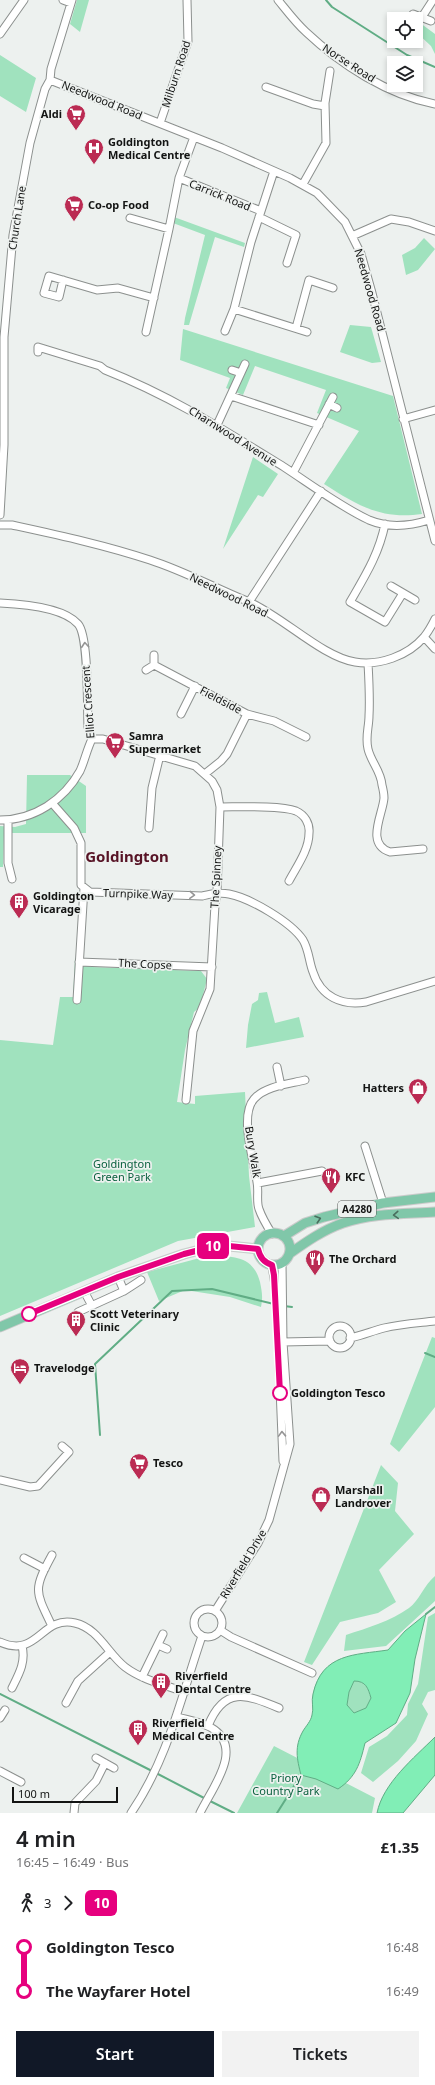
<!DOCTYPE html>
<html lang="en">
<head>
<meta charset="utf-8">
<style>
  body { margin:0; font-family:"Noto Sans",sans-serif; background:#f2f2f2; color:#202124; height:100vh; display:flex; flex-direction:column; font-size:15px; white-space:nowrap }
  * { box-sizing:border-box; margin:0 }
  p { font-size:13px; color:#757577 }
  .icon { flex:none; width:22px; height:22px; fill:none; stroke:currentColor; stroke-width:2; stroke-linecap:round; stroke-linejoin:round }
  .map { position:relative; height:1813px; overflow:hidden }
  .drawer { display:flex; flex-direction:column; background:#fff; flex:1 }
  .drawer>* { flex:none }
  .badge { padding:0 8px; border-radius:6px; font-size:14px; line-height:26px }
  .controls { position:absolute; left:387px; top:12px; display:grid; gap:8px }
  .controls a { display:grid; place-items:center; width:36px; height:36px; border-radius:0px; background:#fff; box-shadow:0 2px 6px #0003; font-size:20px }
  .scale { position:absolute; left:12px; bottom:10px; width:106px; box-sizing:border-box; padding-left:4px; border:2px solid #131413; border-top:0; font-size:11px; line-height:14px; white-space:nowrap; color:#131413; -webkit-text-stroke:3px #edf1ef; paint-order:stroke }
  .map>.badge { position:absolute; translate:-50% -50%; box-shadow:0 0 0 2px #fff }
  .legs { display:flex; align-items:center; gap:6px; height:44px; padding:0 16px; font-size:13px }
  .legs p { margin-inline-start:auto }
  .summary { display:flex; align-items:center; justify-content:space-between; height:68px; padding:0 16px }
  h1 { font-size:22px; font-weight:600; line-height:30px }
  .cta { display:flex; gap:8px; margin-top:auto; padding:8px 16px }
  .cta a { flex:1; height:46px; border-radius:0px; background:#111827; color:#fff; font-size:16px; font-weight:600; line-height:46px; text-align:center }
  .cta a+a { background:#f2f2f2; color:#202124 }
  ul { padding:0 16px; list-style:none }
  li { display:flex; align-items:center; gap:14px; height:44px; font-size:15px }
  li i { display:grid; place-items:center; width:6px; height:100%; margin:0 5px; background:currentColor }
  li i::after { content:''; width:10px; height:10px; margin:-5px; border:3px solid; border-radius:50%; background:#fff }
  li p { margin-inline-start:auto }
  li:first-child i { background:linear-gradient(#0000 50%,currentColor 0) }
  li:last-child i { background:linear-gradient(currentColor 50%,#0000 0) }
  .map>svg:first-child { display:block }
  .green { fill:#a0e2be }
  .water { fill:#81eeb6; stroke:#60ad85; fill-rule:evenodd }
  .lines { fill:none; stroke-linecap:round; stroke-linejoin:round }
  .stream { stroke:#60ad85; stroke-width:2 }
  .minor-casing { stroke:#8c908e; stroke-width:9 }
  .major-casing { stroke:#cbcbcb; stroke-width:11 }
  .minor { stroke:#fff; stroke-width:7 }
  .major { stroke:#80c7a9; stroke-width:9 }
  .oneway { stroke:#959595 }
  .oneway2 { stroke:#4a6e5e }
  .line-1-casing { stroke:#fff; stroke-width:9 }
  .line-1 { stroke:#e6007e; stroke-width:6 }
  .stop-1-dot { fill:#fff; stroke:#e6007e; stroke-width:2 }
  .labels { text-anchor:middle; stroke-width:3.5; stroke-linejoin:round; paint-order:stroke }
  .shield { fill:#edf1ef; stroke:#545655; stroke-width:1 }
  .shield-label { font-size:10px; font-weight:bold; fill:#131413 }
  .street-label { font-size:11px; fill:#131413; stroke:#edf1ef }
  .poi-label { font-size:11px; font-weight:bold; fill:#131413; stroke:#edf1ef; text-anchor:start }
  .park-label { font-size:11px; fill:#0a613f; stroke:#edf1ef }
  .stop-label { font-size:11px; font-weight:bold; fill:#131413; stroke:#edf1ef; text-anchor:start }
  .district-label { font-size:15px; font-weight:bold; fill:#571325; stroke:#edf1ef }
</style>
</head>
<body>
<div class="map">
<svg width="435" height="1813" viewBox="0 0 435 1813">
  <rect width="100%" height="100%" fill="#edf1ef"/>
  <path class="green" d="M77,0H89L80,32L70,24Z
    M416,20L435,34V54L431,46L416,32Z
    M0,55L36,78L26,112L0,96Z
    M174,217L245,243L244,247L215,237L189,325H184L185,318L205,235L173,223Z
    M424,238L435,249L418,270L406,275L402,255L415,248Z
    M350,325L371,327L381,362L372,363L340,352Z
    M183,329L393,396L422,514C381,520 357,505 324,484L359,431L317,413L326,390L255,366L243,395L226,388L230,378L180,360Z
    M253,457L278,474L263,497L258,495L223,549Z
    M27,775H70L86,786V833H4L3,867H0V826L15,827L26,824Z
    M75,958L91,967L201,971L207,979L200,1007L194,1012L185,1050L177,1102L195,1104V1096L245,1092L249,1176L255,1227L178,1241L0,1316V1040L53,1045L60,997H73Z
    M267,992L275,1023L299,1017L304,1037L246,1048L248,1025L252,1004L258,1000L259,993Z
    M211,1255C235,1257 253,1256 260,1282C262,1292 263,1297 261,1307L230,1297L185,1290L159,1301L147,1272Z
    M432,1337L435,1338V1407L399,1452L390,1444Z
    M381,1465L398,1483L395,1511L414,1534L379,1570L396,1602L378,1613L340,1622L312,1665L304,1662Z
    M435,1576V1601L386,1646L344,1651L346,1635C367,1628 391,1621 409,1608C419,1601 424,1585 435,1576Z
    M435,1613V1690L428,1692L422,1704L428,1714L416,1741L398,1761L373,1782L361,1773L369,1747L387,1736L407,1715L408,1704L418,1684L428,1617Z
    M354,1681C366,1681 368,1688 371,1698L366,1708L354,1713L347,1705L349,1692Z
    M274,1746L375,1798L372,1813H237Z"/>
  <path class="water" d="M426,1614L415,1659L410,1693L396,1723L365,1743C360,1764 356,1777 338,1789L316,1779L301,1775C297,1759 294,1747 303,1731C306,1726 311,1721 312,1715C314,1709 311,1701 313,1694C322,1653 355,1655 388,1650L405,1631ZM354,1681C366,1681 368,1688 371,1698L366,1708L354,1713L347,1705L349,1692Z
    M435,1737V1775L403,1813H377C383,1783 414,1758 435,1737Z"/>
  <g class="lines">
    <path class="stream" d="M326,0L332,7L407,55L435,67
      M284,1306L292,1307
      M425,1353L435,1357
      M100,1435L95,1364L172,1291L212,1289L274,1304
      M426,1614L435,1607
      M0,1694L152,1771
      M156,1773L206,1799
      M210,1801L234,1813
      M277,1813L301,1775"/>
    <g class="minor-casing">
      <path id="minor" d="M63,0L71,3
        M278,0C287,11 296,23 306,32C341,65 388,95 435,104
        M413,14L431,21
        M422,17L433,0
        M0,34L24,0
        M50,80L222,148L290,178L317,193L345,222L361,254L372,293L435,541
        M266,87L313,104L325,106
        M160,123L188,41L187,0
        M179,178L261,211
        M303,184L326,143L325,103L330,71
        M259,217L296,235L287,263
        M130,218L169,229L179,178L194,137
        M352,236L391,219L409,222L435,231
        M63,280L59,297L44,293L49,276L97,290L118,288L154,298
        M234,309L307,332
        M296,328L309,280L333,288
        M225,331L234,309L251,242L274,171
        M146,332L169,229
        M38,352V347L100,366L105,370C171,396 224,430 284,467C310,484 341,507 369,520C388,528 410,526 429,520
        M232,370L241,373
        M231,396L319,425
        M329,404L337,408
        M403,419L435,410
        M217,425L245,364
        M293,473L333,397
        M0,515L4,445V337L13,235L30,143L45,89L50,80L51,69L72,0
        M385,524C379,554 365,576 350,602L385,622L403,593
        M0,525H12C58,535 105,545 150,560C184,571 215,588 247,601C281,615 322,657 355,662C379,666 408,656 424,637C428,632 432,625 435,619
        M391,586L415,600
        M249,602L321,491
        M0,603C22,604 63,607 78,624C89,636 87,707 88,727L92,739C87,749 85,760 80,771C64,800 34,820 0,820
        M424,637L435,649
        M368,663C369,681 370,698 369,716C369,727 365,737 368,749C371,762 381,771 382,785C383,789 384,794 384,798C383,814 365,844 390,852L423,849
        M154,665L247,714L274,721L306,737
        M154,665V655
        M146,670L154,665
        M181,714L195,686
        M92,739H103L195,766L212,781L217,790L220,807L217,892L215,905L210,989L193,1031L186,1100
        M206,773L221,761L227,754L247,714
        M52,803L74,828L81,843V885L90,892L202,896C211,894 219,892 229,894C250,898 291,922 303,940C309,950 309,962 313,972C321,997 342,1006 366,1002L435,981
        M220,807C239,807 280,805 296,811C305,815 310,824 309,833C309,850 297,866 289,881
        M8,820V863L12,879
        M149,828L152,788L160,755
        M79,962L212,967
        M77,1000L84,888
        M277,1067L281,1086
        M365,1146L383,1203
        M258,1183L322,1171
        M272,1234C267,1226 262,1218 259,1209C256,1201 259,1191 257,1182C254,1161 239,1116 254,1099C265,1086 289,1084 305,1080
        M272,1265L276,1292L283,1461
        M118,1277L124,1291
        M84,1291L92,1306
        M78,1312L124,1291L141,1280
        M329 1337a11 11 0 1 1 22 0a11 11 0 1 1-22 0Z
        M350,1338C364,1335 372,1331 384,1328C401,1324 418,1323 435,1321
        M283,1342L330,1341
        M0,1480L30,1487L38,1486L69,1452L62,1446
        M52,1555C33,1590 35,1591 52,1626
        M24,1558L45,1569
        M194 1623a14 14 0 1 1 28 0a14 14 0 1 1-28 0Z
        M215,1611L258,1543L269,1520L290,1444L283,1342L282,1263
        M220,1630L231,1637L312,1673
        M0,1642C38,1659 41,1615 75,1623C98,1628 108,1654 125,1667C142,1680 165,1685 185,1692
        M158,1645L167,1649
        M142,1677L163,1634
        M12,1688C19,1674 26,1662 22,1646
        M66,1703L78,1681L110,1652
        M177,1717C188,1720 200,1722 210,1727C246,1747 212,1788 200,1813
        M0,1718L5,1710
        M208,1726C224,1686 246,1694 279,1708
        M96,1758L114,1768
        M0,1771L21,1782
        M74,1813L75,1803L96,1781L105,1763
        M131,1813C168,1759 181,1697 202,1636"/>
    </g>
    <g class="major-casing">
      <path id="major" d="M258 1249a16 16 0 1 1 32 0a16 16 0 1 1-32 0Z
        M284,1236L305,1223L324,1217L383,1203L435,1197
        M289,1254C306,1242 323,1230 343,1223C372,1213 405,1214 435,1212
        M0,1327L118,1277L184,1254L219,1245L258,1249"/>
    </g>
    <use href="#minor" class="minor"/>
    <use href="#major" class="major"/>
  </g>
  <defs><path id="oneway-chevron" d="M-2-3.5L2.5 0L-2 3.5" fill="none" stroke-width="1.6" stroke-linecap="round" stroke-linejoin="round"/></defs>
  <g class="oneway">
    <use href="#oneway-chevron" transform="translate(85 645) rotate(-95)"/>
    <use href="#oneway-chevron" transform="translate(192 895) rotate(3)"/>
    <use href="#oneway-chevron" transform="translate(282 1434) rotate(-92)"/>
  </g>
  <g class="oneway2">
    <use href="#oneway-chevron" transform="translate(396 1215) rotate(176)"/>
    <use href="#oneway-chevron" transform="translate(318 1219) rotate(-18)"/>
  </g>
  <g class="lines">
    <g class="line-1-casing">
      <path id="line-1" d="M29,1314L118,1277L184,1254L219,1245L258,1249C260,1258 264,1262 272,1265L274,1275L280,1393"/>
    </g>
    <use href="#line-1" class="line-1"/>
  </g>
  <defs>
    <g id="supermarket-pin" transform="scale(1)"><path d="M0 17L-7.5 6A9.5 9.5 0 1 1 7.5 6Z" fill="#bb2b53" stroke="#edf1ef"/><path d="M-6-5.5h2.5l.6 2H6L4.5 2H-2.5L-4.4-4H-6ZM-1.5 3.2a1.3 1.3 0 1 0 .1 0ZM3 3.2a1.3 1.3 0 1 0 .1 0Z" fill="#fff"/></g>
    <g id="hospital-pin" transform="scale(1)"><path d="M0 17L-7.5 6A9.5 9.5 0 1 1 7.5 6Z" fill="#bb2b53" stroke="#edf1ef"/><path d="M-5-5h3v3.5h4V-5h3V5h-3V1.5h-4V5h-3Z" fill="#fff"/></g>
    <g id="building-pin" transform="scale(1)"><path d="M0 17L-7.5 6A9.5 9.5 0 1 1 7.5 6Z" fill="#bb2b53" stroke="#edf1ef"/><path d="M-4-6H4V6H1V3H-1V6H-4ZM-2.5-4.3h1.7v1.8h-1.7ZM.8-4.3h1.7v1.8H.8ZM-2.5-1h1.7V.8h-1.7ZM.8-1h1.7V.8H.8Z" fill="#fff"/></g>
    <g id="shop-pin" transform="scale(1)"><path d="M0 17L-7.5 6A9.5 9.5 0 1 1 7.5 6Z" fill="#bb2b53" stroke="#edf1ef"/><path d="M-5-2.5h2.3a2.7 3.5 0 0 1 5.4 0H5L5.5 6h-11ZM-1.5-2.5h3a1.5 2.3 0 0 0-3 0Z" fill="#fff"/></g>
    <g id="restaurant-pin" transform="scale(1)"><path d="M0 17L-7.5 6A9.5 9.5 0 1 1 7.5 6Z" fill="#bb2b53" stroke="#edf1ef"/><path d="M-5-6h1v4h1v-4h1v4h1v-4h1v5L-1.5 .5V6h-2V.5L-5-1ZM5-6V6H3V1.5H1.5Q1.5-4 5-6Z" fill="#fff"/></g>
    <g id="hotel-pin" transform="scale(1)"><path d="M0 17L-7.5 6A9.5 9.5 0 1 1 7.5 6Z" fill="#bb2b53" stroke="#edf1ef"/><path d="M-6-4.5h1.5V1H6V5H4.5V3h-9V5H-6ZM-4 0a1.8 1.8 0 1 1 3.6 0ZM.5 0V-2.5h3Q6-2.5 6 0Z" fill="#fff"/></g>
  </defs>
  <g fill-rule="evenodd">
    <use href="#supermarket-pin" x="76" y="114"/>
    <use href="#hospital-pin" x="94" y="148"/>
    <use href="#supermarket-pin" x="74" y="205"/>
    <use href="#supermarket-pin" x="115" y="742"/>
    <use href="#building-pin" x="19" y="902"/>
    <use href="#shop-pin" x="418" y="1088"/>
    <use href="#restaurant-pin" x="331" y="1177"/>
    <use href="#restaurant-pin" x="315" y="1259"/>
    <use href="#building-pin" x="76" y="1320"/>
    <use href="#hotel-pin" x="20" y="1368"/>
    <use href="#supermarket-pin" x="139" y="1463"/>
    <use href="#shop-pin" x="321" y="1496"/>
    <use href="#building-pin" x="161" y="1682"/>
    <use href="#building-pin" x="138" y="1729"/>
  </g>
  <g class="stop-1-dot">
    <circle cx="29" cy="1314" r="7"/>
    <circle cx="280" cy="1393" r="7"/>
  </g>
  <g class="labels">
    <rect class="shield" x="338" y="1201" width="38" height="16" rx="3"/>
    <g class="shield-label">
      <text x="357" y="1213">A4280</text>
    </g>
    <g class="street-label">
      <text transform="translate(349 63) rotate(33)" y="4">Norse Road</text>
      <text transform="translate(176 74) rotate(-72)" y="4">Milburn Road</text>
      <text transform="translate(102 100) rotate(22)" y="4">Needwood Road</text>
      <text transform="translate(220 195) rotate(22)" y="4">Carrick Road</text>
      <text transform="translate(17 218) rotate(-81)" y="4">Church Lane</text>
      <text transform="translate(370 290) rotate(74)" y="4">Needwood Road</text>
      <text transform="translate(233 436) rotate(32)" y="4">Charnwood Avenue</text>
      <text transform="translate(229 595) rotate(26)" y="4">Needwood Road</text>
      <text transform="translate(221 700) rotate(28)" y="4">Fieldside</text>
      <text transform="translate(88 702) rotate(-94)" y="4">Elliot Crescent</text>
      <text transform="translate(216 877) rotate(-87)" y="4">The Spinney</text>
      <text transform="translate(138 894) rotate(2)" y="4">Turnpike Way</text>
      <text transform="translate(145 964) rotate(3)" y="4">The Copse</text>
      <text transform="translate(253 1152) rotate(81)" y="4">Bury Walk</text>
      <text transform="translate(243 1564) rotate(-59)" y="4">Riverfield Drive</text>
    </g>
    <g class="poi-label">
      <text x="62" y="118" text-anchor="end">Aldi</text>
      <text x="108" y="146">Goldington<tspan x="108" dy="13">Medical Centre</tspan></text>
      <text x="88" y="209">Co-op Food</text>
      <text x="129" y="740">Samra<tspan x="129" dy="13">Supermarket</tspan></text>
      <text x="33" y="900">Goldington<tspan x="33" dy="13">Vicarage</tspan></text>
      <text x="404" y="1092" text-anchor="end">Hatters</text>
      <text x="345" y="1181">KFC</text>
      <text x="329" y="1263">The Orchard</text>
      <text x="90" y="1318">Scott Veterinary<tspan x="90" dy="13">Clinic</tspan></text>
      <text x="34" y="1372">Travelodge</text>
      <text x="153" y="1467">Tesco</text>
      <text x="335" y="1494">Marshall<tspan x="335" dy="13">Landrover</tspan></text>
      <text x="175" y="1680">Riverfield<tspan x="175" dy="13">Dental Centre</tspan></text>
      <text x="152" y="1727">Riverfield<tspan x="152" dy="13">Medical Centre</tspan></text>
    </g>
    <g class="park-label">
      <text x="122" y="1168">Goldington<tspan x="122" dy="13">Green Park</tspan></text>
      <text x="286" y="1782">Priory<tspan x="286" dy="13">Country Park</tspan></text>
    </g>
    <g class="stop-label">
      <text x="291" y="1397">Goldington Tesco</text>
    </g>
    <g class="district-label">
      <text x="127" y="862">Goldington</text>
    </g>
  </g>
</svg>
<div class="controls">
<a><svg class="icon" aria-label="locate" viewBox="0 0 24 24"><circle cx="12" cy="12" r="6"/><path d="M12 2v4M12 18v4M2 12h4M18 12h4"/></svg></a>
<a><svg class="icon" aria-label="layers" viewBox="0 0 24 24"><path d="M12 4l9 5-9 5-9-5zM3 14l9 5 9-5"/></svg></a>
</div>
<div class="scale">100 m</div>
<b class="badge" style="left:213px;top:1246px;background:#e6007e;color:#fff">10</b>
</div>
<section class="drawer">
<div class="summary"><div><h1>4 min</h1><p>16:45 – 16:49 · Bus</p></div><b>£1.35</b></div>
<div class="legs"><svg class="icon" aria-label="walk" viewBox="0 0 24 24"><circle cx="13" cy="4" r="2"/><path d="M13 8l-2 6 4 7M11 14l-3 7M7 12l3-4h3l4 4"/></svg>3<svg class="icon" aria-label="forward" viewBox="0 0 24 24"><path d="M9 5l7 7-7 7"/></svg><b class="badge" style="background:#e6007e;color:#fff">10</b></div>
<ul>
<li><i style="color:#e6007e"></i><b>Goldington Tesco</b><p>16:48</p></li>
<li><i style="color:#e6007e"></i><b>The Wayfarer Hotel</b><p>16:49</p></li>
</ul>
<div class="cta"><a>Start</a><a>Tickets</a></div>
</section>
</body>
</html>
